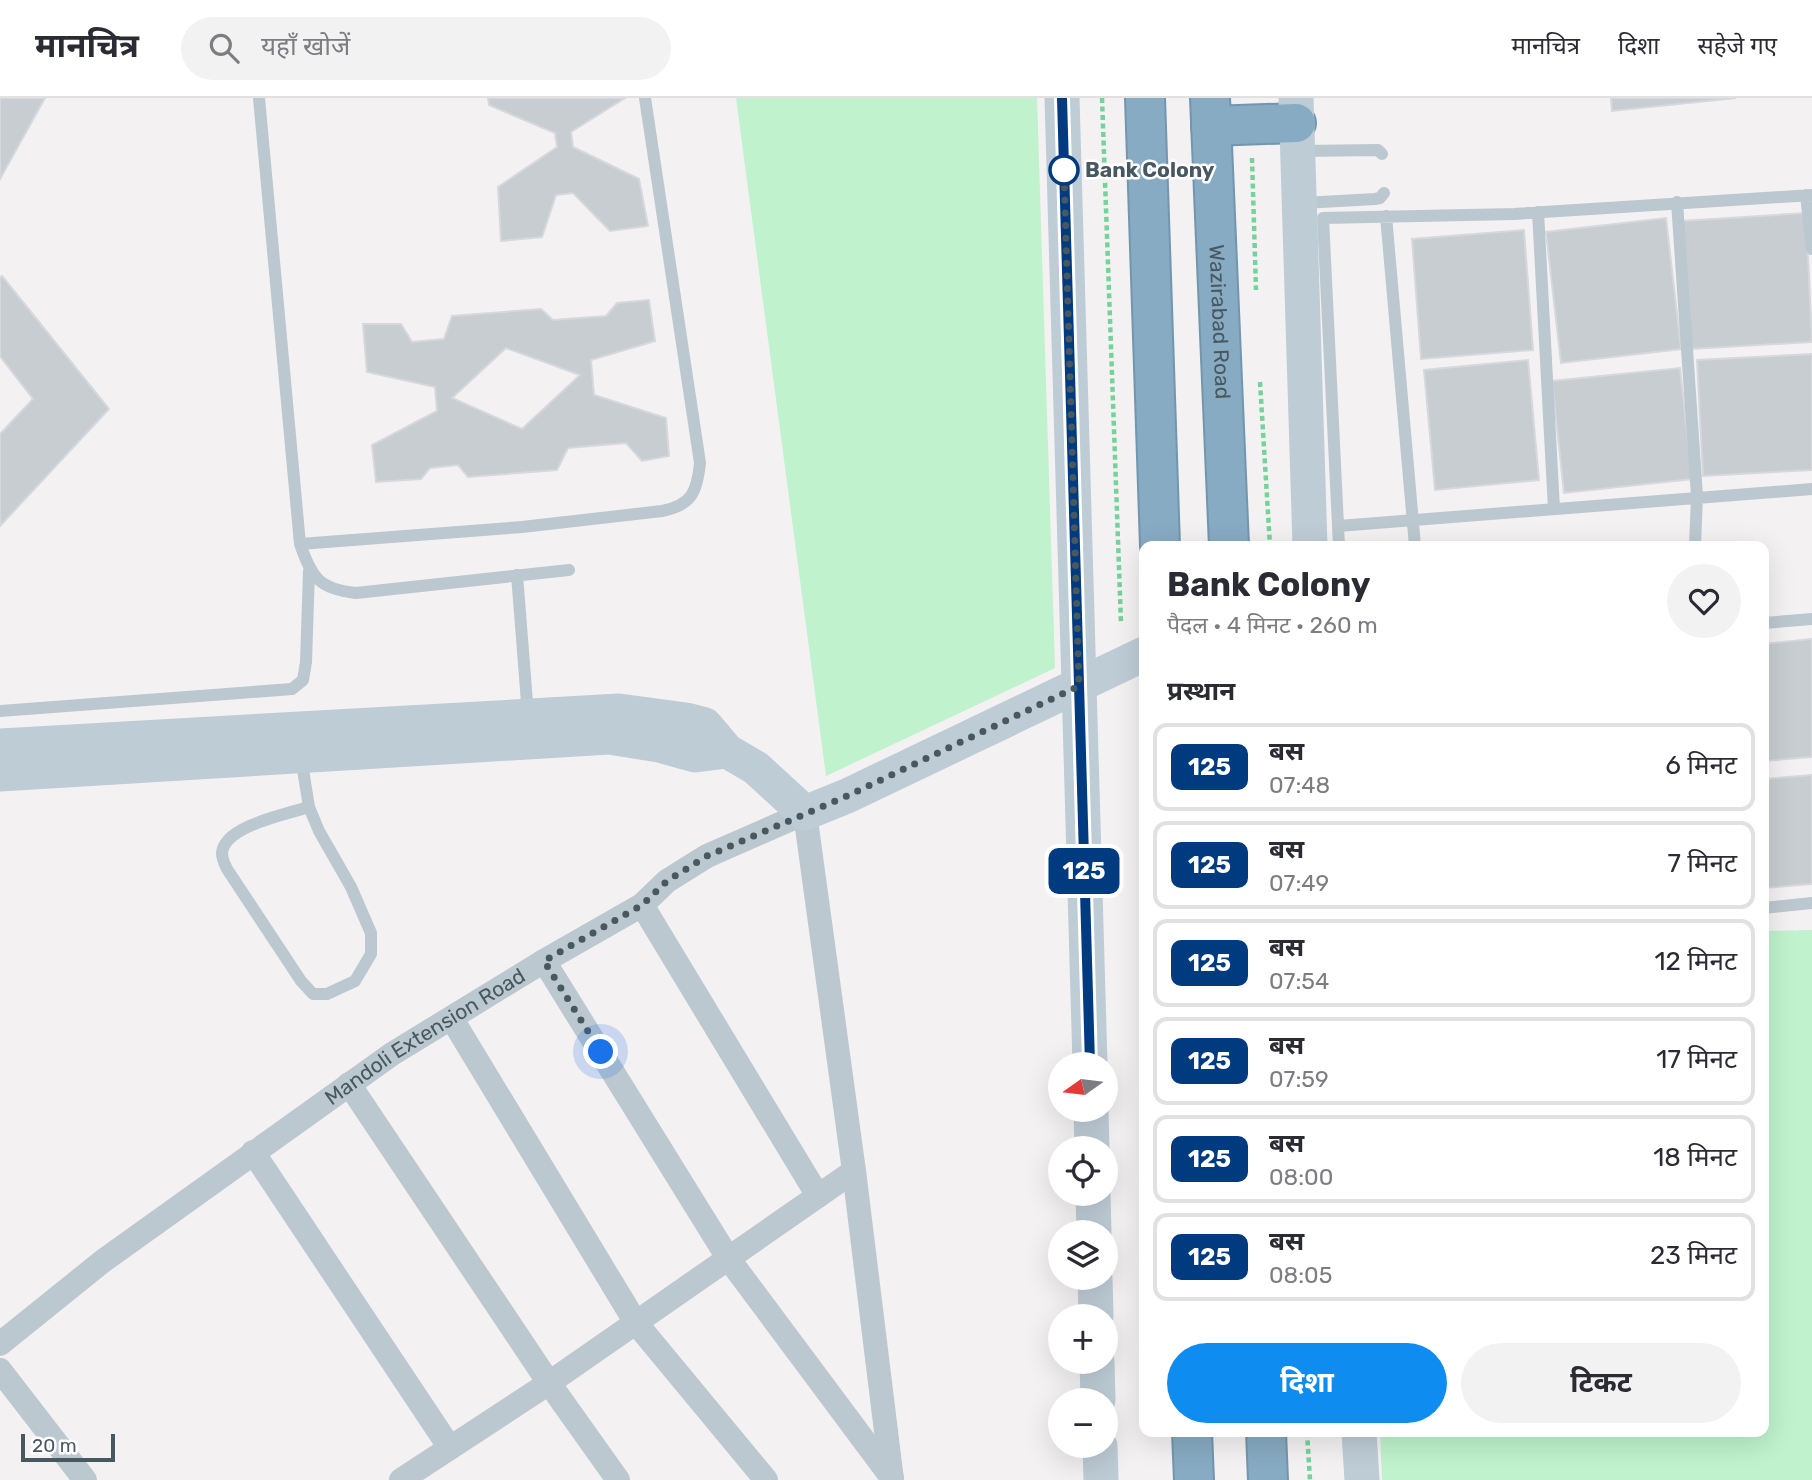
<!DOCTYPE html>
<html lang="hi">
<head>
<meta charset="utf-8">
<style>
  body { margin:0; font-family:Rubik,"Noto Sans Devanagari",sans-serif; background:#f2f2f3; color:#2b2b33; height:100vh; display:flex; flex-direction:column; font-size:26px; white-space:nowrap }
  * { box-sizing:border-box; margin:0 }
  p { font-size:23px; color:#7c7c81 }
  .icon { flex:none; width:38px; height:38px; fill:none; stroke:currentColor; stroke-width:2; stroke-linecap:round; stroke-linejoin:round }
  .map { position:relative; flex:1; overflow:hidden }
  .details { position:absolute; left:1139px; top:443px; width:630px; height:896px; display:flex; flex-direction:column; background:#fff; border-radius:14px; box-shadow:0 7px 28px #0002 }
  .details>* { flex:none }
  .badge { padding:0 14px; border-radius:10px; font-size:24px; line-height:46px }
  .needle { width:46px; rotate:256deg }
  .buttons { position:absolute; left:1048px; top:954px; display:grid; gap:14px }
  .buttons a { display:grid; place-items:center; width:70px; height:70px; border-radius:50%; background:#fff; box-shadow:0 7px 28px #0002; font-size:35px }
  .scale { position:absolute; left:21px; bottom:18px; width:94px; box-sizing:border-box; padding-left:7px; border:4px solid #485860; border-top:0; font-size:19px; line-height:24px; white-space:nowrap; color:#485860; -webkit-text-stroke:5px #fff; paint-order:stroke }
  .you { position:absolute; width:35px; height:35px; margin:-18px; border:5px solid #fff; border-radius:50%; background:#1a73e8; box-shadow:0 0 0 10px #1a73e833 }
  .map>.badge { position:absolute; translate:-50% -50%; box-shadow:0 0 0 4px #fff }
  h2 { padding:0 28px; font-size:26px; line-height:63px }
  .round { display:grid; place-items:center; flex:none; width:74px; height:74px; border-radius:37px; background:#f2f2f3 }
  .headline { display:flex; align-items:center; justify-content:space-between; height:119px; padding:0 28px }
  h1 { font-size:33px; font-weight:700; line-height:52px }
  .primary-button { display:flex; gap:14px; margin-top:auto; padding:14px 28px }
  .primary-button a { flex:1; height:80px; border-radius:42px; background:#0f8cf0; color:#fff; font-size:28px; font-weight:700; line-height:80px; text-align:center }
  .primary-button a+a { background:#f2f2f3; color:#2b2b33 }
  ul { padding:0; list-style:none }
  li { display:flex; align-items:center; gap:21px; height:88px; margin:0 14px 10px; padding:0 14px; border:4px solid #e1e1e2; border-radius:14px }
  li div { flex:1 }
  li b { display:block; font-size:26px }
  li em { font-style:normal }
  li .badge { min-width:77px; font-weight:700; text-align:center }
  header { display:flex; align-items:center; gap:42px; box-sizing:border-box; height:98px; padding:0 35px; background:#fff; border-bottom:2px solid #e1e1e2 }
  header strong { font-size:33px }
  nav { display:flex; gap:38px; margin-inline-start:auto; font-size:24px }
  .search { width:490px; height:63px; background:#f2f2f3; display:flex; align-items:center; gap:18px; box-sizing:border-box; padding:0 24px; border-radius:38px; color:#7c7c81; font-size:26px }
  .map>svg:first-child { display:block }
  .green { fill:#bff2cd }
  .building { fill:#c8cdd1; stroke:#d5d8dd; stroke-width:2; fill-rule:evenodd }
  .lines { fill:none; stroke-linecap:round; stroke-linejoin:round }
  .highway-casing { stroke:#7296ae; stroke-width:42 }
  .path { stroke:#74d399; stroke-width:4.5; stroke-dasharray:5 3.5; stroke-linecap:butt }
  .lane { stroke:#bcc8cf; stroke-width:12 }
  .street { stroke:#bcc8cf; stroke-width:24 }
  .secondary { stroke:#beccd6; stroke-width:35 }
  .highway { stroke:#87abc2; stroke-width:38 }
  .line-casing { stroke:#fff; stroke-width:16 }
  .line { stroke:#003b80; stroke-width:10 }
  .walk { stroke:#485860; stroke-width:7; stroke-dasharray:0 12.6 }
  .stop-dot { fill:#fff; stroke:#003b80; stroke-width:3.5 }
  .labels { text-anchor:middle; stroke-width:5; stroke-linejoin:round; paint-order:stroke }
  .stop-label { font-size:21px; font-weight:bold; fill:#485860; stroke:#fff; text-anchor:start }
  .street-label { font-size:21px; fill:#485860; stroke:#fff }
</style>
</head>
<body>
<header>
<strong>मानचित्र</strong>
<div class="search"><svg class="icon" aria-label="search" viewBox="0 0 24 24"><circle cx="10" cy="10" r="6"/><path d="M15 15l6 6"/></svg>यहाँ खोजें</div>
<nav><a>मानचित्र</a><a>दिशा</a><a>सहेजे गए</a></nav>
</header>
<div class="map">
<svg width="1812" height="1382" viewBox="0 0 1812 1382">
  <rect width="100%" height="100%" fill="#f4f1f2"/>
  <path class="green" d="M736,0H1037L1055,570L826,678Z
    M1812,832V1382H1382L1380,1334H1764V833Z"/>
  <path class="building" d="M0,0H45L0,81Z
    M488,0H625L571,34L573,49L639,81L648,128L610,133L573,95L556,97L542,139L501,143L498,89L557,49L555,35L489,7Z
    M1611,0H1736L1612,13Z
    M1806,115L1812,244L1691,251L1682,123Z
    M1666,120L1681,251L1561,265L1546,134Z
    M1524,132L1533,252L1421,261L1412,141Z
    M2,178L109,311L0,428V336L33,301L0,258V180Z
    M649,202L655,243L591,262L594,297L666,320L669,358L642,363L626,345L568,350L557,372L468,379L458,367L430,370L421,381L376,384L372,347L437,313L435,289L367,274L363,226H401L412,244L444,241L452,218L541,211L553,222L606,218L617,205ZM506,250L580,277L522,331L452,300Z
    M1812,256V372L1703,378L1697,262Z
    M1528,262L1539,382L1435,392L1424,272Z
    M1680,270L1692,381L1564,395L1552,283Z
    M1812,541V659L1764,663V546Z
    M1812,677V786L1764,790V681Z"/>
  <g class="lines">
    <g class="highway-casing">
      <g id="highway">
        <path d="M1145,0L1160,448"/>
        <path id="s2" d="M1210,0L1229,448"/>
        <path d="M1211,28L1296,25"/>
        <path d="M1192,1334L1194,1382"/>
        <path d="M1266,1334L1268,1382"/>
      </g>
    </g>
    <path class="path" d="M1102,0L1121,525
      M1252,60L1256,192
      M1260,284L1270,448
      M1142,478L1144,525
      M1307,1334L1310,1382"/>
    <path class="lane" d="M259,0L300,446C312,480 319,491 356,495L569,472
      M1300,53L1378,52L1382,56
      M1806,97L1812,151
      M1677,104L1697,398L1695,448
      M1303,105L1375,101L1380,100L1384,95
      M1538,114L1554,411
      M1386,118L1415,448
      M1338,428L1812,391
      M300,446L522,429L662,413C692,407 697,394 700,365L645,0
      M1339,448L1323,120L1514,116L1812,97
      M517,477L528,617
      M1764,525L1812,521
      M0,613L292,591L303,582L306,564L309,473
      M301,659L309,709L319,733L351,789L371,835V856L355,883L327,896H313L301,883L227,771C225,767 222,759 222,755C224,728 287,716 309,709
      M1764,810L1812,805"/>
    <g class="street">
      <path d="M642,807L818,1098"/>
      <path d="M544,863L728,1160L892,1380"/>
      <path d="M452,921L636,1225L766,1382"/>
      <path d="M349,986L549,1285L618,1382"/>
      <path d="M253,1054L450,1350"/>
      <path id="s1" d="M0,1246L103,1163L392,956L544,863L642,807L667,783L707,758L805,715L854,1073L892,1382"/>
      <path d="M0,1272L85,1382"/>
      <path d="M401,1382L549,1285L854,1073"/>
    </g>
    <path class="secondary" d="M1062,0L1090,966
      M1296,0L1310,448
      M0,648L619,613L686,622L705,627L727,653L756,670L805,715L847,698L1144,556
      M0,676L609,639L659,647L695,657L727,653
      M1091,1012L1092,1050
      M1093,1096L1094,1134
      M1095,1180L1096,1218
      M1097,1264L1098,1302
      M1359,1334L1362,1382
      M1100,1348L1101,1382"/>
    <use href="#highway" class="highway"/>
  </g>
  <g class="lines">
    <g class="line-casing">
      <path id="line" d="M1062,0L1090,966"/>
    </g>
    <use href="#line" class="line"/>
    <path class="walk" d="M601,954L544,863L642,807L667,783L707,758L847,698L1079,588L1064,72"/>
  </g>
  <circle class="stop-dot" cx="1064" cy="72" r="14"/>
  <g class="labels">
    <g class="stop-label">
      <text x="1085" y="79">Bank Colony</text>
    </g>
    <g class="street-label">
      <text dy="7" stroke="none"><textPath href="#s2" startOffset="224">Wazirabad Road</textPath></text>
      <text dy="7" stroke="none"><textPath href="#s1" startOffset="525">Mandoli Extension Road</textPath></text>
    </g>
  </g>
</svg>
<div class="buttons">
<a><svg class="needle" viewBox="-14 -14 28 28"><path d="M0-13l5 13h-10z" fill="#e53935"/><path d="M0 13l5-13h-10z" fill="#7c7c81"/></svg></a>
<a><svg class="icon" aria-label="locate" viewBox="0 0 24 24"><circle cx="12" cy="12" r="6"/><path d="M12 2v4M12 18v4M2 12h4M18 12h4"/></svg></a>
<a><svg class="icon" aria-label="layers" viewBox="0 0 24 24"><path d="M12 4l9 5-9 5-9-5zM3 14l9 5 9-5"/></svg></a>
<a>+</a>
<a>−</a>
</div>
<div class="scale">20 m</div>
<div class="you" style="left:601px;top:954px"></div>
<b class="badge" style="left:1084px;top:773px;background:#003b80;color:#fff">125</b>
<section class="details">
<div class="headline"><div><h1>Bank Colony</h1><p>पैदल · 4 मिनट · 260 m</p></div><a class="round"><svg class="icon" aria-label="heart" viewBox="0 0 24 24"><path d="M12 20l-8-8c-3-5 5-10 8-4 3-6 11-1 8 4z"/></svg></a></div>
<h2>प्रस्थान</h2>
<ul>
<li><span class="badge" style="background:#003b80;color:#fff">125</span><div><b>बस</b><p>07:48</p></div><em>6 मिनट</em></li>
<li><span class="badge" style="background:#003b80;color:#fff">125</span><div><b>बस</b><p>07:49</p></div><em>7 मिनट</em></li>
<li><span class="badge" style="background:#003b80;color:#fff">125</span><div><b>बस</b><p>07:54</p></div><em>12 मिनट</em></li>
<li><span class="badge" style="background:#003b80;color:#fff">125</span><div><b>बस</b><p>07:59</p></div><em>17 मिनट</em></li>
<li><span class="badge" style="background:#003b80;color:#fff">125</span><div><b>बस</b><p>08:00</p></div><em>18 मिनट</em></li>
<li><span class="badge" style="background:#003b80;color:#fff">125</span><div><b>बस</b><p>08:05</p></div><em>23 मिनट</em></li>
</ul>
<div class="primary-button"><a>दिशा</a><a>टिकट</a></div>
</section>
</div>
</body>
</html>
